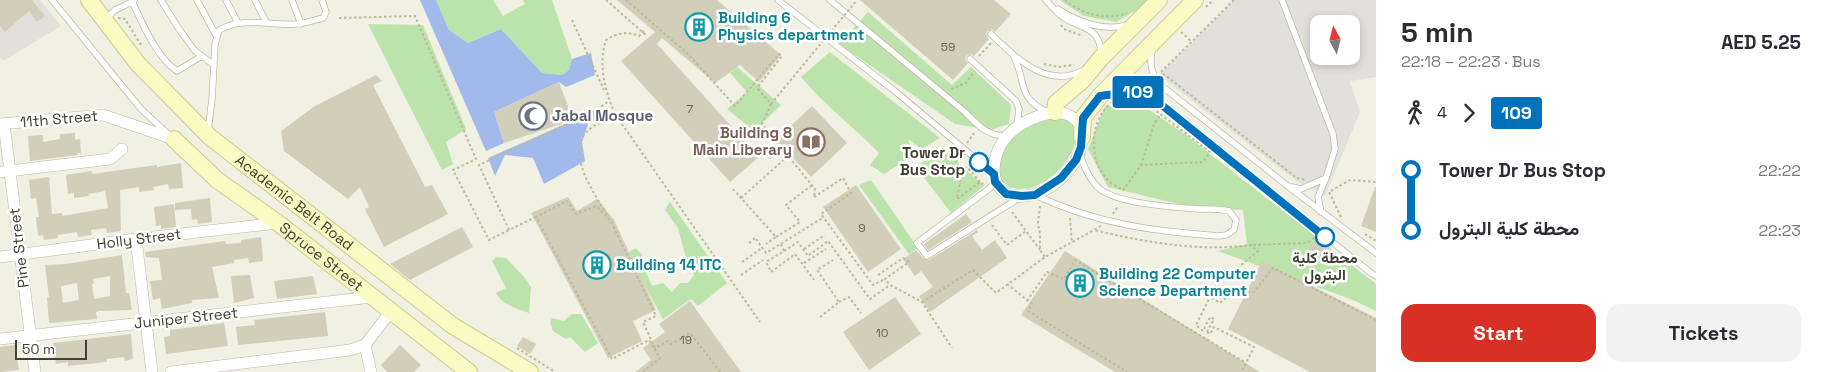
<!DOCTYPE html>
<html lang="en">
<head>
<meta charset="utf-8">
<style>
  body { margin:0; font-family:"Space Grotesk",Vazirmatn,sans-serif; background:#f2f2f3; color:#2b2b33; height:100vh; display:flex; flex-direction:column; font-size:19px; white-space:nowrap }
  * { box-sizing:border-box; margin:0 }
  p { font-size:16px; color:#7c7c81 }
  .icon { flex:none; width:28px; height:28px; fill:none; stroke:currentColor; stroke-width:2; stroke-linecap:round; stroke-linejoin:round }
  .map { position:relative; flex:1; overflow:hidden }
  .side { display:flex; flex-direction:column; background:#fff; width:450px }
  .side>* { flex:none }
  .badge { padding:0 10px; border-radius:4px; font-size:18px; line-height:32px }
  .needle { width:32px; rotate:353deg }
  .controls { position:absolute; left:1310px; top:15px; display:grid; gap:10px }
  .controls a { display:grid; place-items:center; width:50px; height:50px; border-radius:10px; background:#fff; box-shadow:0 2px 8px #0003; font-size:25px }
  .scale { position:absolute; left:15px; bottom:12px; width:72px; box-sizing:border-box; padding-left:5px; border:2px solid #424034; border-top:0; font-size:14px; line-height:18px; white-space:nowrap; color:#424034; -webkit-text-stroke:4px #fff; paint-order:stroke }
  .map>.badge { position:absolute; translate:-50% -50%; box-shadow:0 0 0 2px #fff }
  .legs { display:flex; align-items:center; gap:8px; height:55px; padding:0 25px; font-size:16px }
  .legs p { margin-inline-start:auto }
  .overview { display:flex; align-items:center; justify-content:space-between; height:85px; padding:0 25px }
  h1 { font-size:28px; font-weight:600; line-height:38px }
  .primary-button { display:flex; gap:10px; margin-top:auto; padding:10px 25px }
  .primary-button a { flex:1; height:58px; border-radius:15px; background:#d93025; color:#fff; font-size:20px; font-weight:600; line-height:58px; text-align:center }
  .primary-button a+a { background:#f2f2f3; color:#2b2b33 }
  ul { padding:0 25px; list-style:none }
  li { display:flex; align-items:center; gap:18px; height:60px; font-size:19px }
  li i { display:grid; place-items:center; width:8px; height:100%; margin:0 6px; background:currentColor }
  li i::after { content:''; width:12px; height:12px; margin:-6px; border:4px solid; border-radius:50%; background:#fff }
  li p { margin-inline-start:auto }
  li:first-child i { background:linear-gradient(#0000 50%,currentColor 0) }
  li:last-child i { background:linear-gradient(currentColor 50%,#0000 0) }
  main { display:flex; flex:1; min-height:0 }
  .map>svg:first-child { display:block }
  .green { fill:#bde3ad }
  .parking { fill:#e1e0db; fill-rule:evenodd }
  .water { fill:#a1baeb }
  .building { fill:#d1ceb9; fill-rule:evenodd }
  .lines { fill:none; stroke-linecap:round; stroke-linejoin:round }
  .lane-casing { stroke:#bbb9a6; stroke-width:7 }
  .street-casing { stroke:#bbb9a6; stroke-width:12 }
  .secondary-casing { stroke:#cbcb92; stroke-width:18 }
  .path { stroke:#bcb998; stroke-width:2; stroke-dasharray:2.5 2.5; stroke-linecap:butt }
  .lane { stroke:#fff; stroke-width:5.5 }
  .street { stroke:#fff; stroke-width:11 }
  .secondary { stroke:#fafbc2; stroke-width:16 }
  .path-bridge { stroke:#bcb998; stroke-width:2; stroke-dasharray:2.5 2.5; stroke-linecap:butt }
  .line-1-casing { stroke:#fff; stroke-width:11 }
  .line-1 { stroke:#0072bc; stroke-width:8 }
  .stop-1-dot { fill:#fff; stroke:#0072bc; stroke-width:2.5 }
  .labels { text-anchor:middle; stroke-width:5; stroke-linejoin:round; paint-order:stroke }
  .number-label { font-size:12px; fill:#666455 }
  .culture-label { font-size:15px; font-weight:bold; fill:#0d838f; stroke:#fff; text-anchor:start }
  .worship-label { font-size:15px; font-weight:bold; fill:#5b616d; stroke:#fff; text-anchor:start }
  .street-label { font-size:15px; fill:#424034; stroke:#fff }
  .education-label { font-size:15px; font-weight:bold; fill:#785e54; stroke:#fff; text-anchor:end }
  .stop-label { font-size:15px; font-weight:bold; fill:#424034; stroke:#fff; text-anchor:end }
</style>
</head>
<body>
<main>
<div class="map">
<svg width="1376" height="372" viewBox="0 0 1376 372">
  <rect width="100%" height="100%" fill="#f0f0e3"/>
  <path class="green" d="M436,0H493L503,16L525,4L523,0H552L572,59L569,70L562,75L542,73L501,29L468,43L449,30Z
    M1062,0H1150L1144,6L1116,22L1084,16L1061,1Z
    M868,12L952,85L971,67L1011,105L1009,124L991,130L955,124L839,44Z
    M368,24L423,25L466,129L446,142L453,164L442,170Z
    M830,52L940,138L922,149L908,139L914,155L884,174L870,165L879,153C854,127 824,105 801,77Z
    M737,67L781,105L754,131L727,109L747,92L730,73Z
    M1105,106H1140L1148,109L1186,135L1376,284V311L1353,300L1218,251L1247,244L1243,210L1191,207L1108,187L1088,149Z
    M1057,116C1061,118 1068,120 1071,122C1075,126 1076,132 1076,136C1076,160 1043,191 1019,189C984,186 1002,146 1019,131C1031,122 1043,120 1057,116Z
    M941,148L984,186L951,213L916,167Z
    M871,180L918,248L909,254L859,185Z
    M670,202L727,283L698,306L691,299L663,319L627,253L636,248L642,255L643,266L652,286L663,283L672,292L680,283H688L694,275L686,258L678,228L665,210Z
    M496,257L506,258L524,277L531,287L529,313C516,308 502,305 496,293L506,288L492,261Z
    M572,314H581L598,343L585,352L570,337L566,339L553,331L550,322L552,318L564,321Z"/>
  <path class="parking" d="M0,0H40L61,26L3,61L0,57Z
    M1235,0H1376V77L1350,81L1360,112L1325,196L1298,182L1159,75ZM1319,24H1351V56H1319Z"/>
  <path class="water" d="M420,0H436L449,30L468,43L501,29L542,73L562,75L569,70L572,59L591,53L595,75L566,87L559,82L494,112L504,143L486,151Z
    M599,109L602,115L588,124L582,142L585,161L544,184L533,158L505,155L495,176L488,158Z"/>
  <path class="building" d="M0,0H32L45,16L37,22L29,11L5,32L0,26Z
    M617,0H717L781,55L759,82L740,65L715,83L662,38L657,44L759,157L730,182L621,61L655,32Z
    M860,0H994L1011,14L995,32L992,29L987,31L986,35L989,39L974,56L971,54L966,56L965,60L968,63L953,80Z
    M376,75L382,81L373,85L425,187L432,185L448,214L384,247L365,209L369,207L360,187L348,199L284,151L281,131L315,106Z
    M559,82L573,120L504,143L494,112Z
    M812,106L847,143L811,177L776,140Z
    M75,133V140L80,139L81,153H77L78,155L30,161L28,136L43,135V142L60,139V134Z
    M181,163L183,188L169,189L168,184L153,187L154,190L139,192V187L120,190L121,231L107,233L106,228L91,230L92,235L78,237L77,232L58,235V238L44,240L43,235L38,236L36,217H39L36,198L31,199L29,180L49,177L52,214L62,213V216L108,208L105,191L88,194L89,196L74,198V193L68,194L66,175L92,171V174L157,165V167Z
    M856,185L901,249L868,272L823,207Z
    M1375,187H1376V232L1361,226Z
    M568,197L577,211L597,199L614,220L656,310L633,321L642,341L608,358L531,213Z
    M210,198L212,222L198,224L197,219L192,220L191,209L175,210V203Z
    M174,204L176,227L161,229V225L156,226L154,207Z
    M966,214L972,222L928,250L924,244Z
    M462,227L473,247L410,280L390,264Z
    M977,230L978,232L972,236L982,250L995,240L1007,258L930,312L919,296L933,287L921,271L915,276L903,259L916,250L924,259L929,260Z
    M261,237L263,261L249,263L248,258L234,260V263L212,267L219,298L192,300V303L162,309L160,298L153,300L150,281L162,280L159,258L146,257L145,252L225,241L226,244L241,243V240Z
    M1315,240L1327,250L1321,258L1309,248Z
    M1065,251L1260,372H1115L1021,315Z
    M122,255L126,293H129L132,310L99,311L96,312L97,319L49,323L47,297H49L45,265L66,264ZM110,276V296L94,299L92,284L94,283L93,279ZM77,283L79,300L63,303L61,286Z
    M1262,261L1376,318V372H1310L1228,329Z
    M250,275L254,298L234,303L231,276Z
    M313,276L317,294L277,299L274,281Z
    M895,297L921,334L869,370L843,332Z
    M690,301L741,372H635L651,360L643,348L665,332L659,324Z
    M325,312L328,336L238,345L236,327L255,325L254,320Z
    M224,323L228,346L166,354L164,337L170,336V330Z
    M131,334L133,359L125,361L124,357L107,359V362L68,366V362L56,364L53,343Z
    M523,337L536,344L530,354L517,346Z
    M15,345L19,370L0,372V347Z
    M400,345L421,365L414,372H387L381,365Z"/>
  <g class="lines">
    <g class="lane-casing">
      <path id="lane" d="M52,0L141,109L168,134
        M161,0L179,29L195,51L214,65
        M197,0L217,37
        M226,0L238,23
        M255,0L266,22
        M292,0L301,24
        M778,0L896,92L994,174
        M830,0L965,112C979,126 986,136 1008,136
        M1046,0C1051,6 1057,13 1063,17C1080,29 1100,26 1101,53
        M1282,0L1333,134L1335,149L1326,178
        M132,1C142,23 157,58 177,71L202,56
        M1058,9C1078,22 1104,32 1127,25
        M106,19L115,10L134,1
        M991,34C1016,58 1047,90 1084,70
        M1152,51C1149,66 1152,76 1163,87L1289,187L1376,253
        M1014,57C1027,82 1016,97 1047,112
        M970,59L1016,101L1019,109L1017,126
        M1107,95C1124,91 1138,90 1153,98L1371,273L1376,276
        M208,131L212,99L215,44L219,30C244,16 269,26 296,24C305,24 314,20 323,18L326,12L322,0
        M995,182L990,188L917,243L927,256L1019,198
        M1292,187L1301,189L1326,178L1318,197L1321,212
        M1035,195C1097,224 1152,231 1219,236L1226,235L1234,230L1236,220L1229,211C1219,208 1208,209 1198,209C1173,207 1121,204 1101,190C1091,182 1083,166 1080,154"/>
    </g>
    <g class="street-casing">
      <path id="street" d="M1055,112C1090,114 1087,148 1070,169C1060,182 1043,194 1026,196C986,201 988,156 1008,135C1021,121 1038,115 1055,112Z
        M0,124L103,115L174,139
        M4,124L35,372
        M0,172L110,159L122,149
        M136,239L152,372
        M0,257L136,239L278,223
        M0,339L372,297
        M365,345L371,372
        M171,372L350,350L365,345L391,311"/>
    </g>
    <g class="secondary-casing">
      <g id="secondary">
        <path id="s1" d="M89,0L138,64L210,137L453,326L530,372"/>
        <path d="M1055,112L1056,103L1082,81L1101,58L1159,0"/>
        <path d="M1082,137L1083,118L1100,96L1195,0"/>
        <path id="s2" d="M174,139L217,180L278,223L469,372"/>
      </g>
    </g>
    <path class="path" d="M606,0L647,36
      M626,0L688,54L735,106L779,54L782,56L759,85L758,89L771,104L762,124L815,189L814,197
      M1065,0C1082,14 1106,21 1127,13
      M1234,0L1161,72L1297,178L1305,180
      M1206,7L1213,0
      M118,18L125,19L141,45
      M339,18L415,16L476,159L453,170L489,240L509,230
      M572,20L604,90
      M1061,25L1064,29L1083,36
      M644,31L639,36C627,31 617,33 606,40C598,65 605,91 615,114L760,322
      M1181,32L1192,42
      M979,56L991,43
      M1044,64L1058,67L1074,65
      M951,89L966,83L974,72
      M1120,97L1141,101L1159,113L1210,152L1203,162L1141,165L1123,190C1118,187 1111,184 1107,179C1085,157 1091,110 1120,97Z
      M593,112L609,101
      M967,143L974,133
      M960,156L956,162L963,170
      M1141,165L1154,124L1161,114
      M980,182L967,167L962,171L957,199L980,182L984,185
      M733,189L776,237L766,244
      M814,197L843,178L851,193L821,214L873,285L885,279
      M741,198L788,156
      M1040,206L1038,223L1040,234V250L1045,257
      M1012,212L1040,250
      M1113,214L1118,206
      M536,217L509,230L479,165L593,112L600,123C556,142 593,190 608,217
      M1341,217L1329,192L1350,180L1376,182
      M1070,218L1072,243
      M992,225L1007,245L1026,231
      M1101,226L1094,230C1144,242 1199,252 1250,245
      M1365,234L1376,241
      M776,237L800,222L786,205L812,185
      M1314,238L1307,243L1250,245L1258,251L1206,294L1220,303L1238,287L1253,293L1273,268L1376,320
      M756,239L766,253L824,217
      M749,243L756,237
      M781,244L784,251L766,262L771,272L795,254L814,280
      M804,249L825,235
      M784,251L798,242L808,256L828,241L870,299L890,285
      M742,262L762,248
      M804,263L826,249
      M741,275L763,260
      M878,275L903,258L909,262L885,279L890,285L922,302L952,348
      M1007,284L1032,304L1028,311L1127,372
      M1027,301L1047,272L1064,279L1075,260L1246,363
      M839,302L849,297L861,313
      M922,302L973,270L996,293L1045,257L1094,230
      M820,317L839,302L817,270L833,260
      M1207,332L1210,334L1214,327L1254,347L1242,371L1243,372
      M1207,332L1214,319L1210,317L1203,331L1196,325L1210,297
      M517,348L555,372
      M645,372L644,371L660,358L649,340L612,359L536,217L567,201L576,214L596,206L611,221L656,316L643,322L655,348L668,341L671,344L690,333L720,372"/>
    <use href="#lane" class="lane"/>
    <use href="#street" class="street"/>
    <use href="#secondary" class="secondary"/>
    <path class="path-bridge" d="M771,104L857,0"/>
  </g>
  <g class="lines">
    <g class="line-1-casing">
      <path id="line-1" d="M979,162L994,174L995,182L1006,194L1022,196L1035,195L1061,178L1076,160L1081,147L1083,118L1100,96L1130,92L1146,94L1153,98L1325,237"/>
    </g>
    <use href="#line-1" class="line-1"/>
  </g>
  <defs>
    <g id="building-ring" transform="scale(1.4375)"><circle r="9.5" fill="#fff" stroke="#0f9aa8" stroke-width="1.5"/><path d="M-4-6H4V6H1V3H-1V6H-4ZM-2.5-4.3h1.7v1.8h-1.7ZM.8-4.3h1.7v1.8H.8ZM-2.5-1h1.7V.8h-1.7ZM.8-1h1.7V.8H.8Z" fill="#0f9aa8"/></g>
    <g id="mosque-ring" transform="scale(1.4375)"><circle r="9.5" fill="#fff" stroke="#6b7280" stroke-width="1.5"/><path d="M3.5-4.9A6 6 0 1 0 3.5 4.9A5 5 0 1 1 3.5-4.9Z" fill="#6b7280"/></g>
    <g id="library-ring" transform="scale(1.4375)"><circle r="9.5" fill="#fff" stroke="#8d6e63" stroke-width="1.5"/><path d="M-6-4Q-3-5.5-.7-3.5V5Q-3 3-6 4ZM6-4Q3-5.5 .7-3.5V5Q3 3 6 4Z" fill="#8d6e63"/></g>
  </defs>
  <g fill-rule="evenodd">
    <use href="#building-ring" x="699" y="27"/>
    <use href="#mosque-ring" x="533" y="116"/>
    <use href="#library-ring" x="811" y="142"/>
    <use href="#building-ring" x="597" y="265"/>
    <use href="#building-ring" x="1080" y="283"/>
  </g>
  <g class="stop-1-dot">
    <circle cx="979" cy="162" r="9"/>
    <circle cx="1325" cy="237" r="9"/>
  </g>
  <g class="labels">
    <g class="number-label">
      <text x="948" y="51">59</text>
      <text x="690" y="113">7</text>
      <text x="862" y="232">9</text>
      <text x="882" y="337">10</text>
      <text x="686" y="344">19</text>
    </g>
    <g class="culture-label">
      <text x="718" y="23">Building 6<tspan x="718" dy="17">Physics department</tspan></text>
      <text x="616" y="270">Building 14 ITC</text>
      <text x="1099" y="279">Building 22 Computer<tspan x="1099" dy="17">Science Department</tspan></text>
    </g>
    <g class="worship-label">
      <text x="552" y="121">Jabal Mosque</text>
    </g>
    <g class="street-label">
      <text transform="translate(59 119) rotate(-5)" y="5">11th Street</text>
      <text dy="5" stroke="none"><textPath href="#s1" startOffset="290">Academic Belt Road</textPath></text>
      <text transform="translate(139 239) rotate(-7)" y="5">Holly Street</text>
      <text transform="translate(19 248) rotate(-97)" y="5">Pine Street</text>
      <text dy="5" stroke="none"><textPath href="#s2" startOffset="189">Spruce Street</textPath></text>
      <text transform="translate(186 318) rotate(-6)" y="5">Juniper Street</text>
    </g>
    <g class="education-label">
      <text x="792" y="138">Building 8<tspan x="792" dy="17">Main Liberary</tspan></text>
    </g>
    <g class="stop-label">
      <text x="965" y="158">Tower Dr<tspan x="965" dy="17">Bus Stop</tspan></text>
      <text x="1325" y="263" text-anchor="middle">محطة كلية<tspan x="1325" dy="17">البترول</tspan></text>
    </g>
  </g>
</svg>
<div class="controls">
<a><svg class="needle" viewBox="-14 -14 28 28"><path d="M0-13l5 13h-10z" fill="#e53935"/><path d="M0 13l5-13h-10z" fill="#7c7c81"/></svg></a>
</div>
<div class="scale">50 m</div>
<b class="badge" style="left:1138px;top:92px;background:#0072bc;color:#fff">109</b>
</div>
<section class="side">
<div class="overview"><div><h1>5 min</h1><p>22:18 – 22:23 · Bus</p></div><b>AED 5.25</b></div>
<div class="legs"><svg class="icon" aria-label="walk" viewBox="0 0 24 24"><circle cx="13" cy="4" r="2"/><path d="M13 8l-2 6 4 7M11 14l-3 7M7 12l3-4h3l4 4"/></svg>4<svg class="icon" aria-label="forward" viewBox="0 0 24 24"><path d="M9 5l7 7-7 7"/></svg><b class="badge" style="background:#0072bc;color:#fff">109</b></div>
<ul>
<li><i style="color:#0072bc"></i><b>Tower Dr Bus Stop</b><p>22:22</p></li>
<li><i style="color:#0072bc"></i><b>محطة كلية البترول</b><p>22:23</p></li>
</ul>
<div class="primary-button"><a>Start</a><a>Tickets</a></div>
</section>
</main>
</body>
</html>
